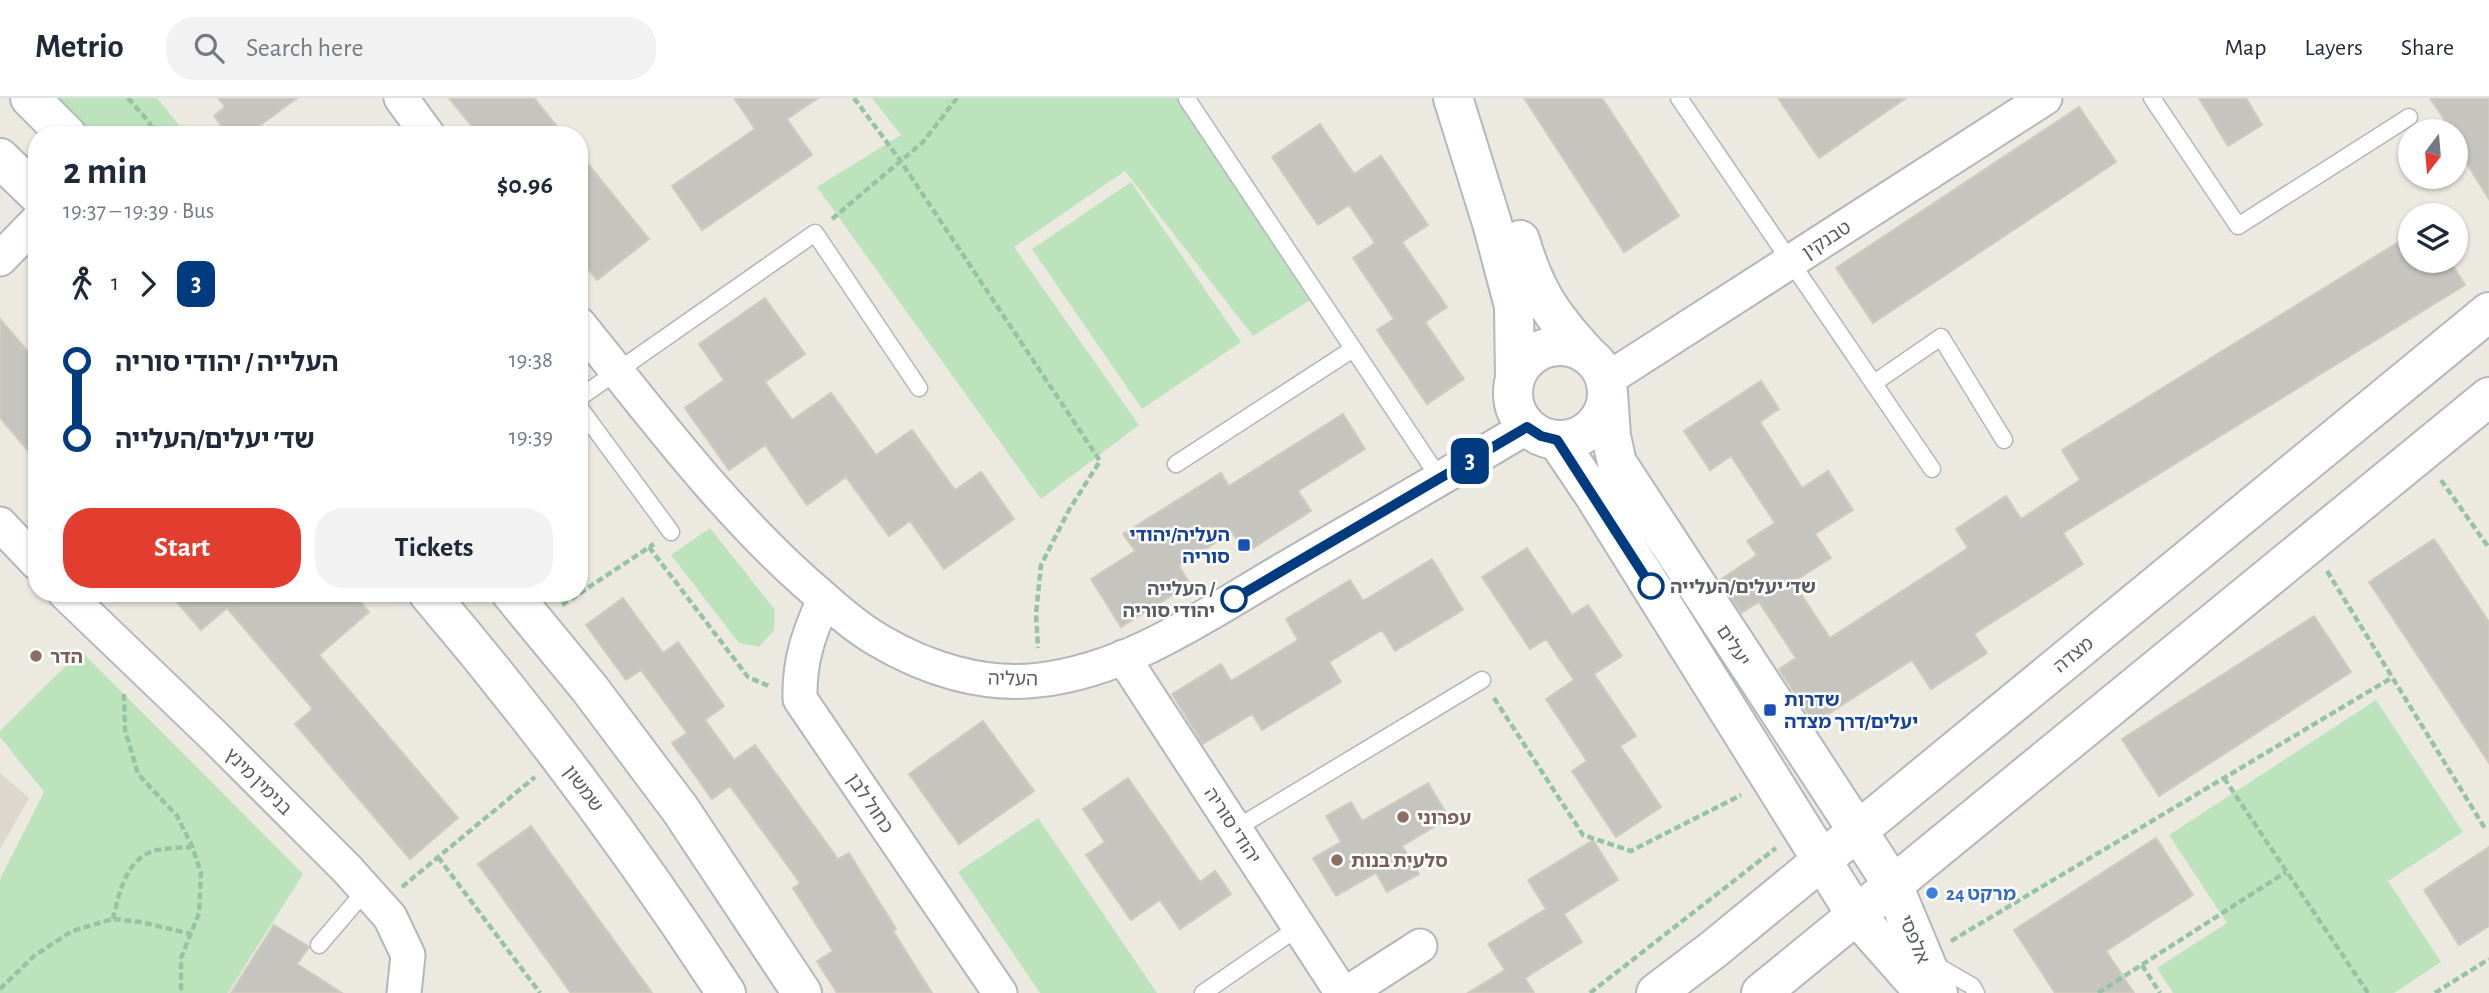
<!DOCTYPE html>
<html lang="en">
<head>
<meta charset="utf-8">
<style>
  body { margin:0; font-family:"Alegreya Sans","Noto Sans Hebrew",sans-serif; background:#f2f2f3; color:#1f2937; height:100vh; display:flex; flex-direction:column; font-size:26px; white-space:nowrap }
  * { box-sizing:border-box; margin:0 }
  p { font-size:23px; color:#747a83 }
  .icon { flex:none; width:38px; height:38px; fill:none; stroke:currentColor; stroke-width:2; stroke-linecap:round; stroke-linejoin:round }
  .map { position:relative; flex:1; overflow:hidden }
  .side { position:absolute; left:28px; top:28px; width:560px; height:476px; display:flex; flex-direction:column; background:#fff; border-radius:28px; box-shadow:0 2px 5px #0004 }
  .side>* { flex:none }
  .badge { padding:0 14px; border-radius:10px; font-size:24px; line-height:46px }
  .needle { width:46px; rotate:196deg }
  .buttons { position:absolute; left:2398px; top:21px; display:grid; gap:14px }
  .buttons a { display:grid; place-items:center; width:70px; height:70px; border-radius:50%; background:#fff; box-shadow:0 2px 5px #0004; font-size:35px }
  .map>.badge { position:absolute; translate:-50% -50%; box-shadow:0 0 0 4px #fff }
  .legs { display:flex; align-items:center; gap:10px; height:77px; padding:0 35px; font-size:23px }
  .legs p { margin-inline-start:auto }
  .head { display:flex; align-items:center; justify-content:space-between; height:119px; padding:0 35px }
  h1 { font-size:38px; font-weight:600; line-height:52px }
  .cta { display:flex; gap:14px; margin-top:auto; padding:14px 35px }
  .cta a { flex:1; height:80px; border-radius:28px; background:#e33d2f; color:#fff; font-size:28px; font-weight:600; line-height:80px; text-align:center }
  .cta a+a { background:#f2f2f3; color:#1f2937 }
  ul { padding:0 35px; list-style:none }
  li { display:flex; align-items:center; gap:24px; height:77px; font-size:26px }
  li i { display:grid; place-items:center; width:10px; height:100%; margin:0 9px; background:currentColor }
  li i::after { content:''; width:18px; height:18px; margin:-9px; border:5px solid; border-radius:50%; background:#fff }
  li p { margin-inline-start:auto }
  li:first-child i { background:linear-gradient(#0000 50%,currentColor 0) }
  li:last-child i { background:linear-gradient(currentColor 50%,#0000 0) }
  header { display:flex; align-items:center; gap:42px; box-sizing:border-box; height:98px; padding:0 35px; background:#fff; border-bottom:2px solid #e0e1e3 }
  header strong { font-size:33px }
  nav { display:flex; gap:38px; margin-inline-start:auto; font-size:24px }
  .search { width:490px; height:63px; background:#f2f2f3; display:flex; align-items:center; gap:18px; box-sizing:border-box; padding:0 24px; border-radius:28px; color:#747a83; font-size:26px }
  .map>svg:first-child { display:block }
  .education { fill:#dcd8ce }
  .green { fill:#bde3bd }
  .building { fill:#c6c4be; stroke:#d0cbbf; stroke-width:2 }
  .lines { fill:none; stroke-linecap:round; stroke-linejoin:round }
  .lane-casing { stroke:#b3b6bb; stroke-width:19 }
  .street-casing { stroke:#b3b6bb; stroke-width:37 }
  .secondary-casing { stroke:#b4b7bd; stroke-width:42 }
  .path { stroke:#96c3a3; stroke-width:4.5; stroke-dasharray:7 3.5; stroke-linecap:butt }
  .lane { stroke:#fff; stroke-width:16 }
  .street { stroke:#fff; stroke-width:33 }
  .secondary { stroke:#fff; stroke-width:38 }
  .line-1-casing { stroke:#fff; stroke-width:16 }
  .line-1 { stroke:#003b80; stroke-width:10 }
  .transit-dot { fill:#1a4fb4; stroke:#fff; stroke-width:2.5 }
  .stop-1-dot { fill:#fff; stroke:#003b80; stroke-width:3.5 }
  .education-dot { fill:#8d6e63; stroke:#fff; stroke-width:2.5 }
  .shop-dot { fill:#3f7fe0; stroke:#fff; stroke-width:2.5 }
  .labels { text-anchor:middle; stroke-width:5; stroke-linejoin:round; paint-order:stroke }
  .street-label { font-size:19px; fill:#595c61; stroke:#fff }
  .transit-label { font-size:19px; font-weight:bold; fill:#164399; stroke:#fff; text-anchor:end }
  .stop-label { font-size:19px; font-weight:bold; fill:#595c61; stroke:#fff; text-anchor:start }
  .education-label { font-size:19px; font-weight:bold; fill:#785e54; stroke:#fff; text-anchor:start }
  .shop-label { font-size:19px; font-weight:bold; fill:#366cbe; stroke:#fff; text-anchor:start }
</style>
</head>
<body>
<header>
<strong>Metrio</strong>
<div class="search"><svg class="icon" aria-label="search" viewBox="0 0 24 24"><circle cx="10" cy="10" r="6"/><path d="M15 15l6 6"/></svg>Search here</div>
<nav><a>Map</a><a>Layers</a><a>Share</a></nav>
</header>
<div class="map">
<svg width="2489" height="895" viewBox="0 0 2489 895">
  <rect width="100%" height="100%" fill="#ece9e0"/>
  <path class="education" d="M0,675L29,700L0,751Z"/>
  <path class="green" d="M56,0H157L187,37H93Z
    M872,0H1177L1312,201L1253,238L1125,73L1014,149L1139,327L1041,401L817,89L901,37Z
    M1131,84L1241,244L1142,311L1032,151Z
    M710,430L775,512L774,532L759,549L739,545L671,457Z
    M81,553L303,776L228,895H0V781L44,694L0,639V633Z
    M2376,602L2463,734L2388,783L2441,864L2394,895H2173L2157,870L2227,825L2169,737Z
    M1038,720L1157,895H1040L958,774Z"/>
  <path class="building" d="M218,0H297L247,37H228L214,18L225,9Z
    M449,0H534L564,37H479Z
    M734,0H818L787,21L812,57L702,132L672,88L755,31Z
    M1524,0H1602L1679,118L1624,154Z
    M1778,0H1906L1819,60Z
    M2199,0H2246L2262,27L2228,48Z
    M2430,0H2489V101L2464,61L2455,67V33H2452Z
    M2079,9L2116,64L1873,225L1836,170Z
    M1320,26L1354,76L1381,58L1428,127L1402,144L1447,209L1425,224L1464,281L1427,306L1377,232L1394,221L1353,160L1375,145L1349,107L1318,127L1272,59Z
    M579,55L649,141L597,182L579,160Z
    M2410,137V163H2450L2465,187L2063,435L2083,466L1974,536L1987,555L1931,591L1912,562L1814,625L1779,571L1796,560L1759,504L1741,515L1720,482L1757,457L1747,443L1775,425L1731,358L1710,372L1684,333L1761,283L1779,311L1760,324L1802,390L1828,373L1853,412L1815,436L1831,460L1793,484L1830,540L1968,450L1956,431L2006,398L2021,421L2080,382L2062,352Z
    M765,200L805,256L765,284L792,322L831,295L876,357L912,332L955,392L981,374L1014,421L944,471L910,423L889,438L846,379L807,407L765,347L729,372L685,310L724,282L699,246Z
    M0,221L37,264V363L0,320Z
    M1343,316L1365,351L1298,393L1311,413L1245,455L1232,434L1179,468L1190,486L1121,529L1091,481L1135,453L1123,436L1221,375L1229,388Z
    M2434,441L2489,524V665L2369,484Z
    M1527,450L1572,517L1588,507L1622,558L1594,576L1636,638L1620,648L1661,709L1616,739L1572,673L1587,663L1546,601L1574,582L1546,541L1530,551L1482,479Z
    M1432,461L1463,512L1395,553L1382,532L1329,564L1341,584L1262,632L1252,616L1203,646L1172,596L1221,566L1231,583L1298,542L1286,521L1350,482L1363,503Z
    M169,495H353L369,514L319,557L458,720L410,761L295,626L313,611L227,510L201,532Z
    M623,500L663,555L678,544L724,608L705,622L734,662L755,647L838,761L849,755L896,831L893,833L932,895H837L817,863L833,853L793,790L800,785L730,688L712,701L672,645L687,635L641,572L626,582L586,527Z
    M2314,518L2351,574L2159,698L2122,641Z
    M983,623L1034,693L959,746L909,676Z
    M1128,680L1200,784L1215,773L1231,796L1180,831L1160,802L1131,822L1086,757L1105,744L1083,711Z
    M1428,685L1449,720L1402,748L1419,776L1387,794L1376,775L1336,798L1313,760L1341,744L1326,718L1351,704L1362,723Z
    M531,728L652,895H571L478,766Z
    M2156,740L2193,797L2106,853L2134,895H2055L2014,832Z
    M1593,742L1618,782L1564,816L1582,844L1525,880L1534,895H1468L1505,872L1488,846L1546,811L1528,782Z
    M2489,749V828L2459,847L2424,792Z
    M274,827L309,849L297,866L342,895H231Z"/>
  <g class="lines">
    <g class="lane-casing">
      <path id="lane" d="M1679,0L1932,371
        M2152,0L2238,128L2409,19
        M1187,1L1440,381
        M1874,285L1941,239L2004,342
        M579,300L815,135L919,290
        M579,309L671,434
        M1176,366L1353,251
        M1235,731L1482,582
        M319,847L366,792
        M1932,865L1972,888L1976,895
        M1203,895L1299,829"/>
    </g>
    <g class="street-casing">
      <path id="street" d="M401,0L428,37
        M0,161L37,123
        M579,226C651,315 720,408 805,484C828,504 852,527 878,542C925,570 983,589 1039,582C1128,572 1206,517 1281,473C1363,425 1446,378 1527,329
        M1606,282L2045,0
        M0,426L37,465
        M65,495L213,637L347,771L390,819L408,857L404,895
        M824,501C809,536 799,562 800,601L1000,895
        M1123,559L1342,895
        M1347,895L1420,848"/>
    </g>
    <g class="secondary-casing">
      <path id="secondary" d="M30,0L67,37
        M1453,0L1492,125L1514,208L1515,281
        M0,60L37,96
        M1520,142C1535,193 1551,217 1587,256
        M1513 295a47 47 0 1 1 94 0a47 47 0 1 1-94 0Z
        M1608,294L1611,338L1617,365L1893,787L1938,895
        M1557,342L1594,397L1856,817L1925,895
        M428,495C536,622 635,755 726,895
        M511,495L590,591L680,711L802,895
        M1656,895L1714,851L2489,214
        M1761,895L2489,299"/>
    </g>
    <path class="path" d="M128,0L149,24L155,37
      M854,0L900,62L1100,363L1069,412L1041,467L1036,516L1038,550
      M832,121L923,44L957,0
      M2441,382L2489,450
      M649,449L748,579L771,589
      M2327,473L2486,732
      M562,507L654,446
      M124,596L125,632L138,676L177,718L192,748L201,775L199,815L181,860V895
      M1494,600L1583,737L1631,753L1741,697
      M2224,680L2368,895
      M438,759L540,895
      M402,789L535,679
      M113,821C119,796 125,763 153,753C165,750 179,750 191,749
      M1951,843L2393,579
      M2142,867L2160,895
      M0,891L34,858L72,833L113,821L141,824L191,836
      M1590,895L1776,750
      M2098,895L2286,774
      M2435,895L2489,861"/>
    <use href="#lane" class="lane"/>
    <use href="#street" class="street"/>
    <use href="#secondary" class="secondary"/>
  </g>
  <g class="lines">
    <g class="line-1-casing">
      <path id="line-1" d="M1234,501L1527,329L1541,338L1557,342L1651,488"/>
    </g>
    <use href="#line-1" class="line-1"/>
  </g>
  <g class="transit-dot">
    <rect x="1237" y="440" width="14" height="14" rx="3.5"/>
    <rect x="1763" y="605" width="14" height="14" rx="3.5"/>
  </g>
  <g class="stop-1-dot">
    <circle cx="1651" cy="488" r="12"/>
    <circle cx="1234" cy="501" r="12"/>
  </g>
  <g class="education-dot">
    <circle cx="36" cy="558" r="7"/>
    <circle cx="1403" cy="719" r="7"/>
    <circle cx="1337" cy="762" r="7"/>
  </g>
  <circle class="shop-dot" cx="1932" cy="795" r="7"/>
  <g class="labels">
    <g class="street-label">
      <text transform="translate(1826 141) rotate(-33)" y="7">טבנקין</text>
      <text transform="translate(1734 547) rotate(57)" y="7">יעלים</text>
      <text transform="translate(2073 556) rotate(-39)" y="7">מצדה</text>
      <text transform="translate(1013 580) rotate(1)" y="7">העליה</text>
      <text transform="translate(259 683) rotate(45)" y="7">בנימין מינץ</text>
      <text transform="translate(584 690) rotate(53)" y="7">שמשון</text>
      <text transform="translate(871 705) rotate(56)" y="7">כחול לבן</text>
      <text transform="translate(1233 727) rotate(57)" y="7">יהודי סוריה</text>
      <text transform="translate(1915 841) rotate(67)" y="7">אלפסי</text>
    </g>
    <g class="transit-label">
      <text x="1230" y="443">העליה/יהודי<tspan x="1230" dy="22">סוריה</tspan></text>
      <text x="1784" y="608" text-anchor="start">שדרות<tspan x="1784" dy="22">יעלים/דרך מצדה</tspan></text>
    </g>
    <g class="stop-label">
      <text x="1670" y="495">שד׳ יעלים/העלייה</text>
      <text x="1215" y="497" text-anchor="end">העלייה /<tspan x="1215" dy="22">יהודי סוריה</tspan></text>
    </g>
    <g class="education-label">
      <text x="50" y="565">הדר</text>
      <text x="1417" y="726">עפרוני</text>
      <text x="1351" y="769">סלעית בנות</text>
    </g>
    <g class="shop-label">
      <text x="1946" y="802">מרקט 24</text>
    </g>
  </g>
</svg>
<div class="buttons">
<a><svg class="needle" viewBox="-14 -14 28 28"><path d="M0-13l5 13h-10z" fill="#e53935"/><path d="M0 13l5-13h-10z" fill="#747a83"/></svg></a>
<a><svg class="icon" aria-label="layers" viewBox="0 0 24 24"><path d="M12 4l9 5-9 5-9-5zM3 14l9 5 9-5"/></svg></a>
</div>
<b class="badge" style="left:1470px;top:363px;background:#003b80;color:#fff">3</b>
<section class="side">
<div class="head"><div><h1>2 min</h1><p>19:37 – 19:39 · Bus</p></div><b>$0.96</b></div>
<div class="legs"><svg class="icon" aria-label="walk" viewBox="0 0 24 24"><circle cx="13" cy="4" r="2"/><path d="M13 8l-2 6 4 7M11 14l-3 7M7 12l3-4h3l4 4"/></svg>1<svg class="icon" aria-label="forward" viewBox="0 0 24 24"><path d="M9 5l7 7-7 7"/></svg><b class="badge" style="background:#003b80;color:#fff">3</b></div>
<ul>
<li><i style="color:#003b80"></i><b>העלייה / יהודי סוריה</b><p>19:38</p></li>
<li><i style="color:#003b80"></i><b>שד׳ יעלים/העלייה</b><p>19:39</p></li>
</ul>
<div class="cta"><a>Start</a><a>Tickets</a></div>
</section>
</div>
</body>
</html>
